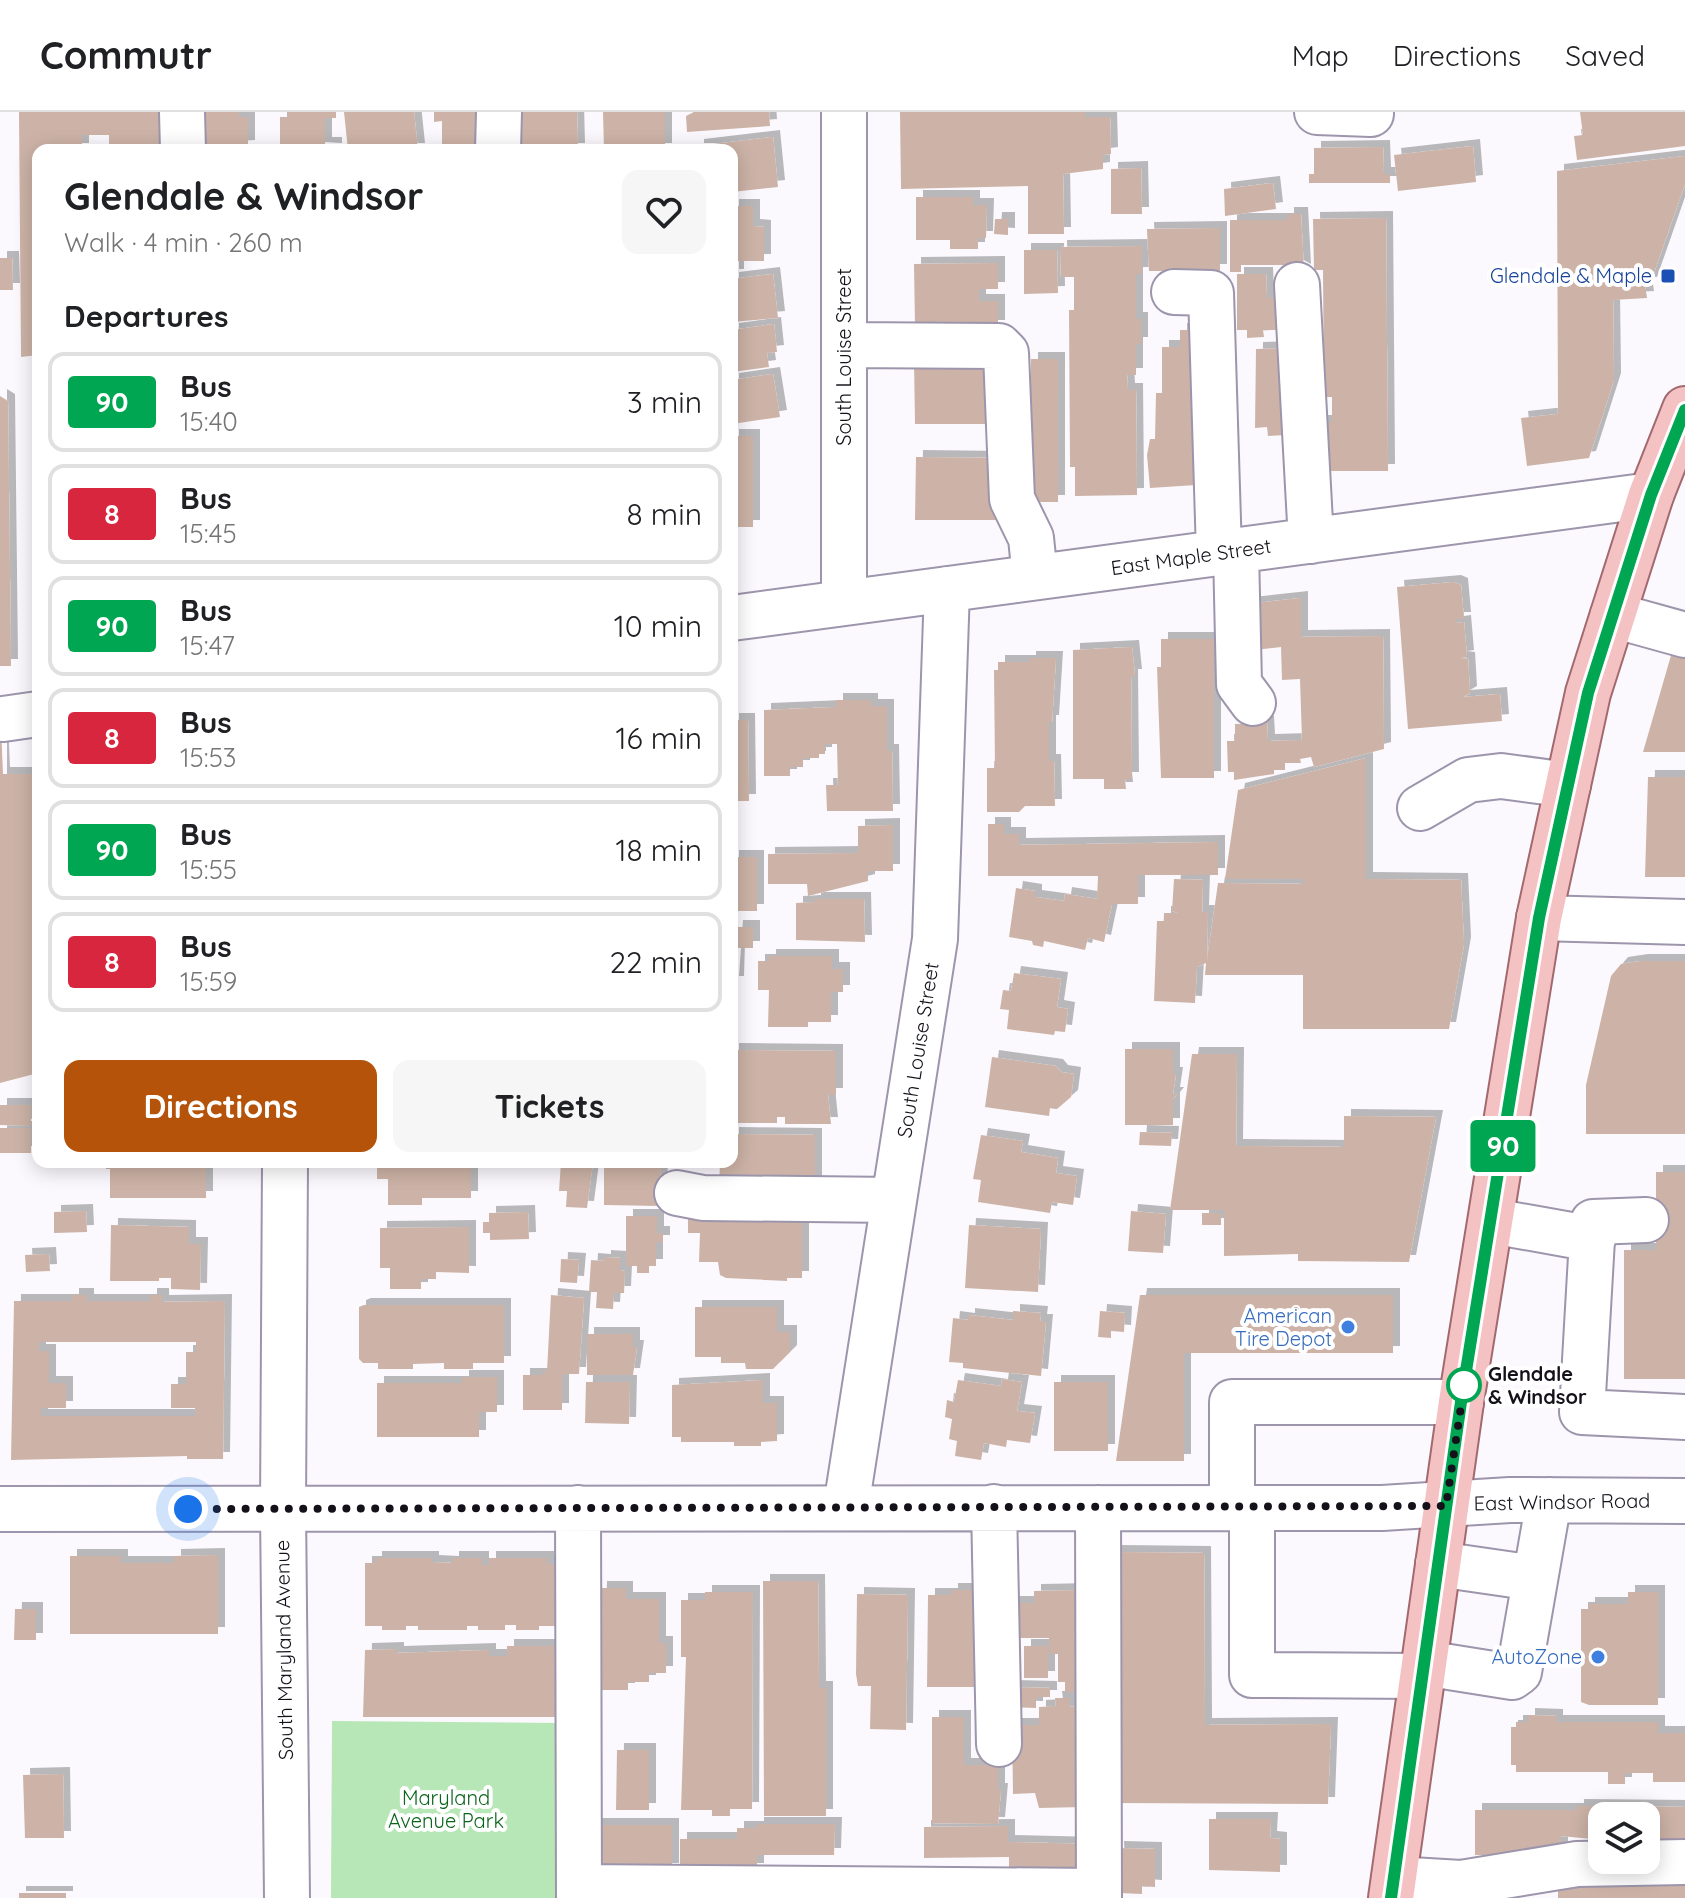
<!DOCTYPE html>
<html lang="en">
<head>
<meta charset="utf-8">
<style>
  body { margin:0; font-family:Quicksand,sans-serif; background:#f6f6f6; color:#202124; height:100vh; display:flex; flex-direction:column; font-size:30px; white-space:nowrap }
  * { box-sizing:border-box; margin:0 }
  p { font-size:26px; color:#757577 }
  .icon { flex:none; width:44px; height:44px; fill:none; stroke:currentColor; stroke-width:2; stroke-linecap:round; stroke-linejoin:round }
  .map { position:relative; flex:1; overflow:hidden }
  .panel { position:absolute; left:32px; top:32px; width:706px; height:1024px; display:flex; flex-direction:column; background:#fff; border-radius:16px; box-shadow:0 4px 20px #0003 }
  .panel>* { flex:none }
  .badge { padding:0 16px; border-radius:6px; font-size:28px; line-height:52px }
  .tools { position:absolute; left:1588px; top:1690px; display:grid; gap:16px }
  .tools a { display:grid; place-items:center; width:72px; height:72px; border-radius:16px; background:#fff; box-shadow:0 4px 20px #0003; font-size:40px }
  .you { position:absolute; width:40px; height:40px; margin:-20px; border:6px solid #fff; border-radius:50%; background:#1a73e8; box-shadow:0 0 0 12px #1a73e833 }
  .map>.badge { position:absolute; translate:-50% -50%; box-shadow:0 0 0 4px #fff }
  h2 { padding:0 32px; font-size:30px; line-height:72px }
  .round { display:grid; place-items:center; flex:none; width:84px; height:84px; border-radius:16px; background:#f6f6f6 }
  .head { display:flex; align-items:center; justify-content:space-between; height:136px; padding:0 32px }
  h1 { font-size:38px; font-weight:800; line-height:60px }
  .action { display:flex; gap:16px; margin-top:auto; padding:16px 32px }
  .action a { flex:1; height:92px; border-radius:16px; background:#b45309; color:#fff; font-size:32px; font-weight:800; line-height:92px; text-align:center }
  .action a+a { background:#f6f6f6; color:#202124 }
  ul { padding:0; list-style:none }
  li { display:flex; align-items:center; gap:24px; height:100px; margin:0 16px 12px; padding:0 16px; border:4px solid #e0e0e0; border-radius:16px }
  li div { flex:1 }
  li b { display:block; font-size:30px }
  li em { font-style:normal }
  li .badge { min-width:88px; font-weight:700; text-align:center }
  header { display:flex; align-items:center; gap:48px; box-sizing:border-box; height:112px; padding:0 40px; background:#fff; border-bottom:2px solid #e0e0e0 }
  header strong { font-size:38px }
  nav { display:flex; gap:44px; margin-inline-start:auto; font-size:28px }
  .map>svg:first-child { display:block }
  .green { fill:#b7e7b7 }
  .building { fill:#cdb3a7; fill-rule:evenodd; filter:url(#shadow) }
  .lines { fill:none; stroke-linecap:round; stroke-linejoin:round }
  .minor-casing { stroke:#9d95ac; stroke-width:48 }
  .major-casing { stroke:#a2696e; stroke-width:48 }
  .minor { stroke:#fff; stroke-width:44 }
  .major { stroke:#f5c2c4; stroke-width:44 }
  .line-casing { stroke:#fff; stroke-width:18 }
  .line { stroke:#00a651; stroke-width:12 }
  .walk { stroke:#15111a; stroke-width:8; stroke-dasharray:0 14.4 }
  .transit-dot { fill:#1a4fb4; stroke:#fff; stroke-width:3 }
  .shop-dot { fill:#3f7fe0; stroke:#fff; stroke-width:3 }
  .stop-dot { fill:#fff; stroke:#00a651; stroke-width:4 }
  .labels { text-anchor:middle; stroke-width:8; stroke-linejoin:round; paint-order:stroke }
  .transit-label { font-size:20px; fill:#164399; stroke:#fff; text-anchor:end }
  .street-label { font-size:20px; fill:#15111a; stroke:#fff }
  .shop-label { font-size:20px; fill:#366cbe; stroke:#fff; text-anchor:end }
  .stop-label { font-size:20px; font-weight:bold; fill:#15111a; stroke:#fff; text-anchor:start }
  .park-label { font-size:20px; fill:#0b651b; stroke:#fff }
</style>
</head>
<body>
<header>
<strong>Commutr</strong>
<nav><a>Map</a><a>Directions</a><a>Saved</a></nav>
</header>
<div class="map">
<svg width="1685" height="1786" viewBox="0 0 1685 1786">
  <defs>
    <filter id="shadow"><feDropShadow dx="7" dy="-7" stdDeviation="0" flood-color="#0004"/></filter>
  </defs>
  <rect width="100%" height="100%" fill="#fbf9fe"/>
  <path class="green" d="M332,1609L561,1611L560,1786H331Z"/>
  <path class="building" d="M19,0H171L172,38H109V23H82V38H38V243L21,245Z
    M193,0H239V5H248V35L192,38Z
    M288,0H336V6H325V32H335V38L280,35V5H288Z
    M344,0H414L418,38H348Z
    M434,0H488L495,38H442V9L434,10Z
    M515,0H577L578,38H515Z
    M603,0H665V38H604Z
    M694,0H769L770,14L687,20L686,4Z
    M900,0H1085V5H1110L1111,42L1103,43V57L1063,62L1064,122H1028V74L901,77Z
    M1580,0H1685V34L1577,48L1574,24L1583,23Z
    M773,25L778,75L732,80V38H697V34Z
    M1473,34L1476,70L1398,79L1394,43Z
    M1383,35L1384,62H1390V71H1309V62H1314V36Z
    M1685,44V72L1650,172H1645L1647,186L1613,188L1614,268L1589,346L1527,354L1521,306L1558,302L1557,59Z
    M1141,56L1142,102H1111V57Z
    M1273,71L1276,97L1225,104L1224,77Z
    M916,85H973V93H987L986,126H978V137H950V128H916Z
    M732,94H753V114L764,115V149H737V164H732Z
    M1287,102H1301L1304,159L1293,153H1241V160H1230V108H1287Z
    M1386,106L1388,359H1316L1315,310H1332V285H1324L1323,158H1314L1313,107Z
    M995,107H1008V123L994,122Z
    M1220,116V159H1149L1147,117Z
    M1142,134V162H1136V207H1141V232H1136V263H1127L1128,278H1136L1137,383L1075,384V355H1070L1069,198H1074V165H1061L1060,135Z
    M1024,138H1057L1058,181L1024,182Z
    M0,146H12L13,178H0Z
    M998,151V177H979V189H998V215H915L914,152Z
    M773,162L778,206L732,210V167Z
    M1237,162H1266L1267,186H1277V218H1263L1264,225L1247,226V218H1237Z
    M774,212L777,240L767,241L769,255L732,260V218Z
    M1180,218H1205L1199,331H1193L1196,373L1150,376L1147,343L1150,327H1155L1156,281H1162V235H1180Z
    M1295,236L1286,323L1268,324L1267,315L1255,316L1256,237Z
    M1031,247H1058V390H1025L1031,346Z
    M914,249H998V312H915Z
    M773,262L780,305L732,312V268Z
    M0,284L8,289L11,554H0Z
    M732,324H753V415H732Z
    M916,345L998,346V371H989V382H998V408H915Z
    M1454,470L1461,473L1464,507H1457V511L1464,510L1467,545L1460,546L1468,547L1470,581L1463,585L1500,582L1502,609L1408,617L1397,475Z
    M1301,486V525L1383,524L1384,637L1314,655L1311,645L1300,647L1301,651H1285V658H1274V662L1234,668V660H1228L1227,629H1235V612L1267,611L1268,629L1302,628L1300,567L1282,568L1281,535L1247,539V492Z
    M1161,527H1214V666H1161L1157,555H1161Z
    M1132,535L1135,564H1131L1132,667H1125L1126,677H1104V667H1073V538Z
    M1672,540H1685V640H1643Z
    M1029,546H1056L1052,610H1049V649H1054L1055,694H1025L1019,700H987V656H995L994,558H998V550H1029Z
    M836,588H871V594H887V639H892L893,699H827L826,673H838L837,632H825V642H819V646H803V655H790V664H764V598L836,595Z
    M0,592L3,662H38V961L0,971Z
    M732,608H748L749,689H732Z
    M1366,646V767L1461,768L1464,832L1449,917H1303V863H1205L1206,851L1197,855L1195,891L1154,889L1157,809H1164V801H1178L1172,799L1174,767L1203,768L1202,800H1208L1207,848L1218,771L1303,772V767H1225L1238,678Z
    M1648,665H1685V765H1645Z
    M988,712H1004V722H1019V733L1218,730V763H1138V792H1112L1104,830L1088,826L1085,838L1044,829L1043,835L1033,833L1032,829L1009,825L1016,776L1035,779V785L1064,789L1065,782L1097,787L1098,764H988Z
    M893,713V759H868V769L808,784L807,772H768V742L858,741V714Z
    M732,745H757V799H732Z
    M814,787H864L865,830L796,828V791L814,790Z
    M736,815H753V836H738L737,871H732Z
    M769,844H832V857H843V880H831V910H808V915H768L769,878H758V849H769Z
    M1641,849H1685V1022H1586V973L1611,864L1621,852Z
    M1014,861L1061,867L1057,895L1068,897L1065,920L1055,919L1054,923L1007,917L1009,898L1000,897L1003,878L1011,879Z
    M1125,937H1173V962H1176L1173,982H1177L1173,987V1013H1125Z
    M732,938L836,939V983H828L831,1012H785V1005H777V1011H732Z
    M1192,942H1237L1236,1034L1344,1035V1004L1436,1005L1409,1150L1298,1149V1142L1224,1144V1098H1170Z
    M992,945L1056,954L1061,960L1074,962L1071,985L1057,997L1050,996L1049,1004L985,995Z
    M0,993H31V1014L0,1013Z
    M0,1016H31V1041H0Z
    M1140,1020L1172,1021L1171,1034L1139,1033Z
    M732,1022L815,1023V1078L719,1077L720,1050H732Z
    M981,1023L1023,1029L1021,1040L1058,1046L1056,1061L1077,1064L1073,1093L1052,1090L1050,1101L978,1090L981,1068L973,1067Z
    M106,1050H206V1086H110V1057H106Z
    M377,1050H471V1086H422V1093H388V1067H377Z
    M561,1050H593L587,1096L566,1095L567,1079H559Z
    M604,1050H661L660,1094L604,1093Z
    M1656,1060H1685V1267H1624V1138H1656Z
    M86,1099L87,1120L54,1121V1100Z
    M1131,1099L1166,1102L1163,1141L1128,1139Z
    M528,1100L529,1127L490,1128V1121H483V1110H489V1101Z
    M1202,1101H1221V1113H1202Z
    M802,1103V1166H787V1169L726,1166L720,1163L718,1150H699L700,1121H688V1104Z
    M626,1104H657V1121H663V1130H656V1154H649V1161H637V1154H626Z
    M111,1113L189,1115V1132H201L200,1178L171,1177V1166H159V1169H110Z
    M969,1113L1041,1117L1038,1180L965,1176Z
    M469,1115V1161L436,1160V1167H421V1177H390V1156H380V1116Z
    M49,1142L50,1159L26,1160L25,1143Z
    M604,1145L620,1146V1158L625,1159L624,1181H614L613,1197L596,1196L597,1180H589L591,1148L604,1149Z
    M561,1147L579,1148L577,1171L560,1170Z
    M72,1183H87V1189H150V1183H162V1190L225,1189L223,1347H187V1344L11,1348L14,1189H72ZM39,1230H196V1240H186V1272H171V1296H195V1304H41V1296H66V1271H49V1239H39Z
    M551,1183L584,1186L579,1262H562V1298H523V1263H543V1259H547Z
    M1140,1183H1393V1241H1184V1349H1116Z
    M364,1193H504V1251H473V1257H444V1251L413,1252V1257H378V1251H363L359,1247V1195Z
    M695,1195H777V1220H790V1240L773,1257H746L745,1251H721V1245H695Z
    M1013,1199L1041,1201L1040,1209H1046L1041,1264L963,1256V1251L949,1250L953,1206L968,1208V1203L1013,1208Z
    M1100,1199L1125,1201L1124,1220L1111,1219V1226L1098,1225Z
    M587,1222H633V1235H637L633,1263H587Z
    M462,1265H497V1300H479V1325H377V1271H462Z
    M1002,1267L1022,1270L1017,1299L1035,1301L1030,1331L1007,1328L1006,1335L984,1331L981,1348L955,1344L957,1329L949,1327L952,1307L945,1305L947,1288L954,1290L958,1268L1001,1274Z
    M763,1268V1291H777V1329L761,1330V1334H734V1330H681V1325H672V1273Z
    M586,1270H630L629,1312L585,1311Z
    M1054,1270H1108V1339H1054Z
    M1112,1440L1204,1441L1205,1613L1331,1612L1328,1692L1110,1691Z
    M218,1443V1522H70V1444H121V1451H174V1444Z
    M375,1446H432V1450L452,1451V1446H482V1453H489V1446H547V1452H558L556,1514H539V1518H516V1513H505V1518H478V1514H467V1518H418V1514H406V1518H382V1514H365V1451H375Z
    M763,1469H818L819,1576H826V1704H764Z
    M600,1476H626V1487H659V1531H666V1561H649V1570H628V1578H597Z
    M951,1478H990L984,1575H927L928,1483H951Z
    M1087,1478L1085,1580H1065V1570H1058V1542H1049V1526H1013L1012,1491H1034V1479Z
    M705,1480H753L752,1697H730V1704H712V1698H681L686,1545H681V1488H705Z
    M1628,1480H1658V1593H1589L1581,1590V1497H1588V1492H1628Z
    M857,1482L908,1483L906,1618L870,1617L871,1574H858L856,1562Z
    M15,1497H36V1528H14Z
    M507,1534H559L560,1605H363L365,1538L397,1537V1541L489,1538V1544H507Z
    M1024,1534H1048V1566H1024Z
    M1009,1575L1050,1576V1585H1036V1596L1008,1595Z
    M1055,1586H1070V1595L1086,1594L1084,1695L1039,1696L1035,1681L1013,1682L1012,1613H1039V1595L1056,1594Z
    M1528,1603L1556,1604V1610H1658V1621H1685V1670H1653V1661H1625V1672H1608V1660H1516V1653H1511V1615H1516V1610H1528Z
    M932,1605H964V1653H998V1678H1001L998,1712L932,1711Z
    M617,1638H649V1698H616Z
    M63,1662L64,1726H25L23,1663Z
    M1577,1694L1685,1695V1729L1646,1728V1704H1602V1728L1561,1724V1743H1475V1698H1577Z
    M1209,1707H1271L1270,1726L1280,1727V1760L1209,1758Z
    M757,1712H835L834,1743H757V1758H680V1727H737V1716H757Z
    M592,1713H672V1758H592Z
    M1008,1714V1730L1091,1732L1092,1763L1009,1764V1745L924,1746V1715Z
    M1117,1736L1155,1737V1775L1142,1774V1782L1119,1781Z
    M1595,1767H1685V1786H1558V1775H1595Z
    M19,1781H66V1786H19Z"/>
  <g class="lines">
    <g class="minor-casing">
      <path id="minor" d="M182,0L183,38
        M844,0V491
        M1317,0L1371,2
        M498,38L499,0
        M1297,173L1311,429
        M1174,180L1211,181L1219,441
        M844,233L999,234L1006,241L1012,387L1031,426L1035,465
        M1236,439L1239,572L1253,591
        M1613,503L1685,523
        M732,506L1651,383
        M3,607L38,602
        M1420,696L1468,668L1501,664L1568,673
        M1539,806L1685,810
        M285,1050L283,1397L287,1786
        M677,1081L703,1086L894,1088
        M1646,1108L1593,1110L1582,1300L1685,1305
        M1492,1109L1593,1127
        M846,1395L935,827L947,477
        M994,1395L999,1632
        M578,1396L579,1786
        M1098,1396L1099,1786
        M1232,1396V1290H1461
        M1252,1396V1563L1422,1564
        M0,1397L1382,1396L1510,1388L1685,1389
        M1438,1452L1535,1466
        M1424,1551L1512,1565L1519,1560L1549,1388
        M1394,1767L1461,1771L1577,1752L1685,1750
        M579,1775L1099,1779"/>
    </g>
    <g class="major-casing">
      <path id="major" d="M1391,1786L1461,1290L1539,806L1588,581L1651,383L1685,297"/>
    </g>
    <use href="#minor" class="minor"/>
    <use href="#major" class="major"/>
  </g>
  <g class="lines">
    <g class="line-casing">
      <path id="line" d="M1391,1786L1461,1290L1539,806L1588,581L1651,383L1685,298"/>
    </g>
    <use href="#line" class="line"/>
    <path class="walk" d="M188,1397L1446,1394L1466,1261L1464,1273"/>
  </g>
  <rect class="transit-dot" x="1660" y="156" width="16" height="16" rx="4"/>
  <g class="shop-dot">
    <circle cx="1348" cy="1215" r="8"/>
    <circle cx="1598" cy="1545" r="8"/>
  </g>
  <circle class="stop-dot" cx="1464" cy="1273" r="16"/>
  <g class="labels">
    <g class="transit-label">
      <text x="1652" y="171">Glendale &amp; Maple</text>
    </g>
    <g class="street-label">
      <text transform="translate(844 245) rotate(-90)" y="7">South Louise Street</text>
      <text transform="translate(1191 445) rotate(-8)" y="7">East Maple Street</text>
      <text transform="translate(918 938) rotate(-81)" y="7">South Louise Street</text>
      <text transform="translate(1562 1390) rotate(-1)" y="7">East Windsor Road</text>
      <text transform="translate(284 1538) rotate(-91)" y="7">South Maryland Avenue</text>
    </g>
    <g class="shop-label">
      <text x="1332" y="1211">American<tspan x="1332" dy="23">Tire Depot</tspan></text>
      <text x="1582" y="1552">AutoZone</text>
    </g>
    <g class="stop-label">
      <text x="1488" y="1269">Glendale<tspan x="1488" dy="23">&amp; Windsor</tspan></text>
    </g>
    <g class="park-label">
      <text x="446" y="1693">Maryland<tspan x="446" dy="23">Avenue Park</tspan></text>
    </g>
  </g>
</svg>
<div class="tools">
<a><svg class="icon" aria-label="layers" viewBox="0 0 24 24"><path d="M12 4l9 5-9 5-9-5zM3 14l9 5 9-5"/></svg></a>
</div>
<div class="you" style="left:188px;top:1397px"></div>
<b class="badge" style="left:1503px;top:1034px;background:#00a651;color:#fff">90</b>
<section class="panel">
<div class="head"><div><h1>Glendale &amp; Windsor</h1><p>Walk · 4 min · 260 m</p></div><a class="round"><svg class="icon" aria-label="heart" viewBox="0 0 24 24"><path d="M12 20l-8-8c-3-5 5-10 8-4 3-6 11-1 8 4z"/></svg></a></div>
<h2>Departures</h2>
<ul>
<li><span class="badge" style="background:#00a651;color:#fff">90</span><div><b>Bus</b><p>15:40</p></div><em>3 min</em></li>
<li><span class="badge" style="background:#d7263d;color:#fff">8</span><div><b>Bus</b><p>15:45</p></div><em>8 min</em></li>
<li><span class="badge" style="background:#00a651;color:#fff">90</span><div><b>Bus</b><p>15:47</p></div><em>10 min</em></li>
<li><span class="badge" style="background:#d7263d;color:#fff">8</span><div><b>Bus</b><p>15:53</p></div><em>16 min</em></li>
<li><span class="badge" style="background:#00a651;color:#fff">90</span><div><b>Bus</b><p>15:55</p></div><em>18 min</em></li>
<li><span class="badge" style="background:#d7263d;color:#fff">8</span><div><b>Bus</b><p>15:59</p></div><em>22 min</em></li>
</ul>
<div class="action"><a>Directions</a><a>Tickets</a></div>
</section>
</div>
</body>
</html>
